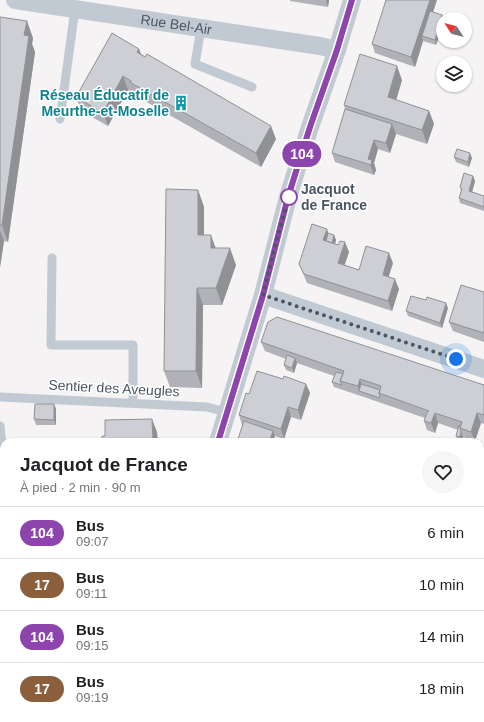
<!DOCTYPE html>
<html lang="fr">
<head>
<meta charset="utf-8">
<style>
  body { margin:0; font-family:Helvetica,sans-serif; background:#f6f6f6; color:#202124; height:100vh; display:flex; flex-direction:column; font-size:15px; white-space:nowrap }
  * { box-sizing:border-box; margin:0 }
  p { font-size:13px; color:#757577 }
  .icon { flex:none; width:22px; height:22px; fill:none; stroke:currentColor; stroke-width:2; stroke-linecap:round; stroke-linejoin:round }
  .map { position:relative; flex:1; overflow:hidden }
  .sheet { position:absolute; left:0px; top:438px; width:484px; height:284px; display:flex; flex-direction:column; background:#fff; border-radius:12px 12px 0 0; box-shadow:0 1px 3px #0004 }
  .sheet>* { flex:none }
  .badge { padding:0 8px; border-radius:13px; font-size:14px; line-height:26px }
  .needle { width:26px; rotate:306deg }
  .controls { position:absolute; left:436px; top:12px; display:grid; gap:8px }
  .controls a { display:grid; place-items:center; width:36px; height:36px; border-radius:50%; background:#fff; box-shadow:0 1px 3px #0004; font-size:20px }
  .you { position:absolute; width:20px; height:20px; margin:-10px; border:3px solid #fff; border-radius:50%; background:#1a73e8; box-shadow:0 0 0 6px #1a73e833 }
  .map>.badge { position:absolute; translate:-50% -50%; box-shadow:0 0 0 2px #fff }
  .round { display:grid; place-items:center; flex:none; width:42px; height:42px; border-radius:21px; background:#f6f6f6 }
  .overview { display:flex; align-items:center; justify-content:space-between; height:68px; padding:0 20px }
  h1 { font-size:19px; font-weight:700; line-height:30px }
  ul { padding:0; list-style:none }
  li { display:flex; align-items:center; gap:12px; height:52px; padding:0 20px; border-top:1px solid #e0e0e0 }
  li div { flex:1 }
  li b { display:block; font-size:15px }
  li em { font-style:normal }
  li .badge { min-width:44px; font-weight:700; text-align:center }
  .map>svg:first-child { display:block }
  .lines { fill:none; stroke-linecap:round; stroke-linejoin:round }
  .lane { stroke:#c1cad2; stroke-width:9 }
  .street { stroke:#c1cad2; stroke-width:18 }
  .wall { fill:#b0b2b7 }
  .shaded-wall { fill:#909195 }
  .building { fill:#cdcfd5; stroke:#909195 }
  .line-casing { stroke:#fff; stroke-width:9 }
  .line { stroke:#8e44ad; stroke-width:6 }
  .walk { stroke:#4a5661; stroke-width:4; stroke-dasharray:0 7.2 }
  .stop-dot { fill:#fff; stroke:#8e44ad; stroke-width:2 }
  .labels { text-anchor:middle; stroke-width:3; stroke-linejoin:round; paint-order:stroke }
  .street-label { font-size:14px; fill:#4a5661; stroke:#fff }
  .culture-label { font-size:14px; font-weight:bold; fill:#0d838f; stroke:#fff; text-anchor:end }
  .stop-label { font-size:14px; font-weight:bold; fill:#4a5661; stroke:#fff; text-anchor:start }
</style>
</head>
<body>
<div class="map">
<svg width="484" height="722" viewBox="0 0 484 722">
  <rect width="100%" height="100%" fill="#f5f3f3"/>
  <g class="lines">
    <path class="lane" d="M201,28L195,64L252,87
      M60,119L75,9
      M52,258L51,345H133V403
      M0,397L207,407L226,412
      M0,426L4,464
      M0,524L4,520"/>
    <g class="street">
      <path id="s1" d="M15,0L320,46L337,50"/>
      <path d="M263,295L484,369"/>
      <path d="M218,442L263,295L288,197L310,127L337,50L352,0"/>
      <path d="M480,678L484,679"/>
      <path d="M140,722L141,718"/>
    </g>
  </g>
  <path class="wall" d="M290,0H329L328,7L290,1Z
    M433,12L442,15L444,19H443V25L436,45L423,41L415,67L375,53L372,44Z
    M0,17L33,38L32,44L35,52L8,242L4,241L0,267Z
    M139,49L141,54L276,139L261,167L136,96L134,94L128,90L108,126L81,111L76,97Z
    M402,80L396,100L429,111L434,124L427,144L396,134L390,153L378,149L374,163L376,170L374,175L335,162L332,153L345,109L344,105Z
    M454,157L472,158L469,167L456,162Z
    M473,176L475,181L472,192L484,196V211L460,203L459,198L461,191L460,187Z
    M198,190L204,207V235L216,248L236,265L222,305H203L202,388L170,387L164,371Z
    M328,233L334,235L336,240L335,244L349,252L344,265L359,270L393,263L388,277L399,289L392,311L307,283L299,264Z
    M484,292V342L453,331L449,322Z
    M448,308L442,328L408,316L406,311Z
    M261,342L484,385V424L481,423L475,441L463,437L462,442L458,441L456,436L458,430L438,423L435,433L427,430L424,421L425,418L361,396L334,387L332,382L334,376L297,363L294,373L286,370L284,365L286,359L265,351Z
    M283,379L306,384L310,393L301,420L291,417L284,439L242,425L239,415L249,394Z
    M54,404L56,409V425H36L34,419Z
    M484,592V633L480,632V604Z
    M91,718H115L114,719Z
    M394,718H454L452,722H396Z"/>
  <path class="shaded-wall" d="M326,0H329L328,7Z
    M430,0H437L425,37L422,36L423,41L415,67L411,57Z
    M442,15L444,19H443V25L436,45L435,40Z
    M27,21L33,38L32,44L35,52L8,242L2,225L24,35Z
    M139,49L144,63L137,52Z
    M397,66L402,80L393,111L388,97Z
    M123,76L128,90L108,126L103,113Z
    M429,111L434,124L427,144L422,130Z
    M392,124L396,134L390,153L386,143Z
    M271,126L276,139L261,167L256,153Z
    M374,140L378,149L374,163L376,170L374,175L368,159Z
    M470,153L472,158L469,167L468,162Z
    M473,176L475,181L471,196L469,191Z
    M198,190L204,207V252L198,235Z
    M327,229L330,238L328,246L323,240Z
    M0,231L4,241L0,267Z
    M211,235L217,252L211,248Z
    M334,235L336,240L333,252L331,247Z
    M345,242L349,252L342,273L338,263Z
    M230,248L236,265L222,305L216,288Z
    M389,253L393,263L386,285L383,275Z
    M395,279L399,289L392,311L388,301Z
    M197,288L203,305L202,388L196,371Z
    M446,303L448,308L442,328L440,323Z
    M295,358L297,363L294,373L292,368Z
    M360,379L363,389L359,391L358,386Z
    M306,384L310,393L301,420L298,410Z
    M54,404L56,409V425L54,420Z
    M288,407L291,417L284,439L281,429Z
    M435,413L438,423L435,433L431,423Z
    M477,413L481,423L475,441L471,432Z
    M152,419L157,432L158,442H153Z
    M273,431L275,436L273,442H269Z
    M461,432L463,437L461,442L460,437Z
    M0,606L1,610V618L0,616Z
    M444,718H445L447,722H442Z
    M449,718H454L452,722H451Z"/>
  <path class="building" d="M386,0H430L411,57L372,44Z
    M430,11L442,15L435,40L422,36Z
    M0,17L27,21L24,35L29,36L2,225H0Z
    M112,33L139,49L137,52L145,57L147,54L271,126L256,153L131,83V81L123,76L103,113L76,97Z
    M360,54L397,66L388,97L429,111L422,130L344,105Z
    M345,109L392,124L386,143L374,140L368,159L372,160L371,165L332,153Z
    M457,149L470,153L468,162L454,157Z
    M464,173L473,176L469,191L484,196V207L459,198L462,189L460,187Z
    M166,189L198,190V235H211V248H230L216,288H197L196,371H164Z
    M312,224L327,229L323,240L338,245L340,241L345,242L338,263L359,270L366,246L389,253L383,275L395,279L388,301L304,274L299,264Z
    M328,233L334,235L332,243L326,241Z
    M461,285L484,292V333L449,322Z
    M411,296L426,300L427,297L446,303L440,323L406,311Z
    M277,317L484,385V415L477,413L471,432L460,428L462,422L435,413L431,423L424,421L427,413L429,411L379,393L381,386L360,379L358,386L340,381L344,371L261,342L268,322Z
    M287,355L295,358L292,368L284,365Z
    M257,371L283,379L284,376L306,384L298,410L288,407L281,429L239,415L246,393L249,394Z
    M336,372L343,374L340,381L342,385L332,382Z
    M361,384L380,390L379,393L380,398L359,391Z
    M35,404H54V420L34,419Z
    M152,419L153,442H102V436H105V420Z
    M244,421L273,431L269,442H237Z
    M459,425L460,426V428L461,432L460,437L456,436Z
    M484,592V624L480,623V604Z
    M396,718H444L442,722H406Z
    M0,720H5V722H0Z"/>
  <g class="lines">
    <g class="line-casing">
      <path id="line" d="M218,442L263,295L288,197L310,127L337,50L352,0"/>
    </g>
    <use href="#line" class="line"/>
    <path class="walk" d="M289,197L276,242L263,295L456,359"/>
  </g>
  <defs>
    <g id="building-bare" transform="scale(1.2)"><path d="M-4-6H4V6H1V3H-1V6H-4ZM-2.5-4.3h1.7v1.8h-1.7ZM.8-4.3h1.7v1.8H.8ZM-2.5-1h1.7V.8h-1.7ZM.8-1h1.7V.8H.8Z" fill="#0f9aa8" stroke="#fff" stroke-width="2.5" paint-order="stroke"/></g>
  </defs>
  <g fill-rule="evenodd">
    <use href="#building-bare" x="181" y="103"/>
  </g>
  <circle class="stop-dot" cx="289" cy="197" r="8"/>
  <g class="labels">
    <g class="street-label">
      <text dy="5" stroke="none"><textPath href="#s1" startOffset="163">Rue Bel-Air</textPath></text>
      <text transform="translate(114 388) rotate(3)" y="5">Sentier des Aveugles</text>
    </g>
    <g class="culture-label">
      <text x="169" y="100">Réseau Éducatif de<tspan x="169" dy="16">Meurthe-et-Moselle</tspan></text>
    </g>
    <g class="stop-label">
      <text x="301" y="194">Jacquot<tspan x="301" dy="16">de France</tspan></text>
    </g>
  </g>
</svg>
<div class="controls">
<a><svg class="needle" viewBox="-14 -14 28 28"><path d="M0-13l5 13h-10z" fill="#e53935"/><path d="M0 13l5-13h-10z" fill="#757577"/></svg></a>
<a><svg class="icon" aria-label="layers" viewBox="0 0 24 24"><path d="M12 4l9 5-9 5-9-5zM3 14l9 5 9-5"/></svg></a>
</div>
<div class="you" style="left:456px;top:359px"></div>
<b class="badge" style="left:302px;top:154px;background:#8e44ad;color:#fff">104</b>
<section class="sheet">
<div class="overview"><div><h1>Jacquot de France</h1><p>À pied · 2 min · 90 m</p></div><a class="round"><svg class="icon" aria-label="heart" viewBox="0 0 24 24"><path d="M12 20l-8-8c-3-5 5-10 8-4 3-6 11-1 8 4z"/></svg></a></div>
<ul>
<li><span class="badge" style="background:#8e44ad;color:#fff">104</span><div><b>Bus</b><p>09:07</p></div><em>6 min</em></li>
<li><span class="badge" style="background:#8b5e3c;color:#fff">17</span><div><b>Bus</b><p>09:11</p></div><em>10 min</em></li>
<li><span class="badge" style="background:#8e44ad;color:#fff">104</span><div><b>Bus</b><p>09:15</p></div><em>14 min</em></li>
<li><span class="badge" style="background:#8b5e3c;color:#fff">17</span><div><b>Bus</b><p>09:19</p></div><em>18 min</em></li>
</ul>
</section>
</div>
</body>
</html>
